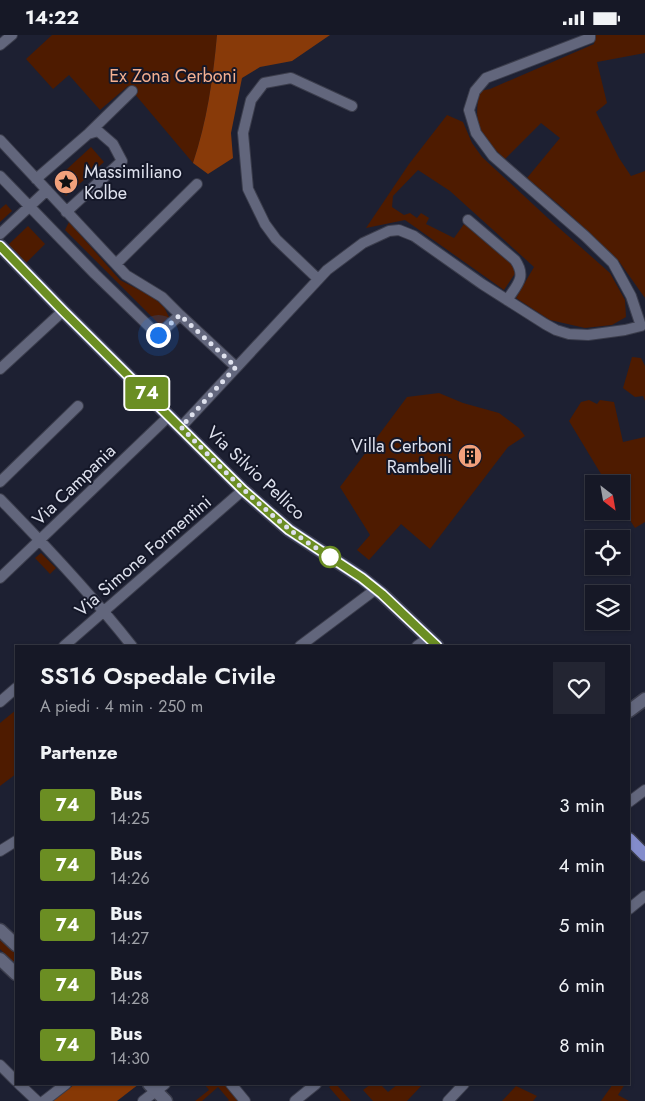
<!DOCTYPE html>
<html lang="it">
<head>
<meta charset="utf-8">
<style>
  body { margin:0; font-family:Jost,sans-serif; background:#232532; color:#f1f3f6; height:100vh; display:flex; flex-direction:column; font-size:19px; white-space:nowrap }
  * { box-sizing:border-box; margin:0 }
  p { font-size:16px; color:#9ea0a7 }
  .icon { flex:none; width:28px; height:28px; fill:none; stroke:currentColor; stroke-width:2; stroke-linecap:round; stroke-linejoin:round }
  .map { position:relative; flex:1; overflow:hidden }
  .panel { position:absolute; left:15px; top:610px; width:615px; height:440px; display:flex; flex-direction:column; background:#161826; border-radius:0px; box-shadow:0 1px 4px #0004,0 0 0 1px #353743 }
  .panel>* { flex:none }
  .badge { padding:0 10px; border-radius:4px; font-size:18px; line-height:32px }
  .needle { width:32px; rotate:149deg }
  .buttons { position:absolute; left:585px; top:440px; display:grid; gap:10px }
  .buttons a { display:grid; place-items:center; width:45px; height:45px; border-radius:0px; background:#161826; box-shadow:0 1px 4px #0004,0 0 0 1px #353743; font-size:25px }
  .you { position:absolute; width:25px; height:25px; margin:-12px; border:4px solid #fff; border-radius:50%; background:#1a73e8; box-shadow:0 0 0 8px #1a73e833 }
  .map>.badge { position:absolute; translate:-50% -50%; box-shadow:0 0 0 2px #fff }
  h2 { padding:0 25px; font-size:19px; line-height:45px }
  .round { display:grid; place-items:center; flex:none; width:52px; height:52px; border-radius:0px; background:#232532 }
  .headline { display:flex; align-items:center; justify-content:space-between; height:85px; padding:0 25px }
  h1 { font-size:24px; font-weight:600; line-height:38px }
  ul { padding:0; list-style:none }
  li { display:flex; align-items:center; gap:15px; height:60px; padding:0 25px }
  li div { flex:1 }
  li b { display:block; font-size:19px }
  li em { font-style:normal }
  li .badge { min-width:55px; font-weight:700; text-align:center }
  .status { display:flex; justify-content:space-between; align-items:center; height:35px; padding:0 25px; background:#161826; direction:ltr }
  .status svg { height:14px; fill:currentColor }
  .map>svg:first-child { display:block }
  .green { fill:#4e1b00 }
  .forest { fill:#883a09 }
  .water { fill:#863805 }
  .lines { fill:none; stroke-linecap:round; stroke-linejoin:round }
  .street-casing { stroke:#3b3d4c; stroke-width:12 }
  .secondary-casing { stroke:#3b3d4c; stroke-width:15 }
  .primary-casing { stroke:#3b3d4c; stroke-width:15 }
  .street { stroke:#62667c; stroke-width:10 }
  .secondary { stroke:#62667c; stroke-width:12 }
  .primary { stroke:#838ccb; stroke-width:12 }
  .line-casing { stroke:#fff; stroke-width:11 }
  .line { stroke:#6b8e23; stroke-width:8 }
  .walk { stroke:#dee1ed; stroke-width:5; stroke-dasharray:0 9 }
  .stop-dot { fill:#fff; stroke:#6b8e23; stroke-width:2.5 }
  .labels { text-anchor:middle; stroke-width:4; stroke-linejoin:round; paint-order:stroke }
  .park-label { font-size:18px; fill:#f4b091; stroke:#141728 }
  .poi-label { font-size:18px; fill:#dee1ed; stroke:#141728; text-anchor:start }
  .street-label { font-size:18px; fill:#dee1ed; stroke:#141728 }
</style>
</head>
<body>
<div class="status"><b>14:22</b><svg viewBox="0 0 49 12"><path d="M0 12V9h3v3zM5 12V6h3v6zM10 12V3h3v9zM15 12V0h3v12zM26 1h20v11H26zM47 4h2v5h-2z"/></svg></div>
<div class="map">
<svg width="645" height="1066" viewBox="0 0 645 1066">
  <rect width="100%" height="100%" fill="#1d2032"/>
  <path class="green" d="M52,0H217C213,44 207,86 193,128L128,51L100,75L69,40L53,54L26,24Z
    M595,0H645V18L597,27L607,68L596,77L619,123L631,141L645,136V263L618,225L563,173L527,143L560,103L541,88L505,124C481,102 472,89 480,56L490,54L594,9Z
    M447,80L463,87L472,108L482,122L550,185L610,238L625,265L626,282L612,290L585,293L550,285L516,263L534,232L450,156L418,135L393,161L392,172L404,180L410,178L417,183L421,178L429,183L426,189L454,203L464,189L511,226L516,237L504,255L405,185L366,193L409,129Z
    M91,112L104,127L66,161L53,147Z
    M6,169L12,176L0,187V174Z
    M69,187L120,245L153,262L164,272L169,282L168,286L160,290L65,195Z
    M28,191L45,209L26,228L8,210Z
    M632,322L641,323L645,331V366L643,361L635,362L623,353Z
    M439,358L463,368L499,378L519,393L525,401L508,412L430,514L401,489L369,525L357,515L370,500L340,452L407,362Z
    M589,365L597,369L600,365L614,367L623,407L645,402V487L635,493L621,471V449H607L569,386L581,367Z
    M41,518L56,533L50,539L35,523Z
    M16,675V739L0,751V688Z
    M0,903L16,918V930L0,914Z
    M206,1049H231L245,1066H228L229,1065L218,1052L202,1066H195L209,1055L205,1050Z
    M333,1049H336L351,1066H341L329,1052Z
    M371,1049H380L388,1057L398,1049H423L407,1066H373L363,1055Z
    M613,1049H625L618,1060L629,1066H601Z
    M516,1051L537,1061L533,1066H502Z"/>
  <path class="forest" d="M217,0H330L292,26L260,32L242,43L231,98L233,123L208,139L193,128C207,86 213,44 217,0Z"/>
  <path class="water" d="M75,1049H139L117,1066H53Z"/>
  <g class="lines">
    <g class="street-casing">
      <path id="street" d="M0,10L12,0
        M89,98L132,56
        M0,105L126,240L162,262L180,280L236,332
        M0,141L95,239L158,300L180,280
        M36,144L88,99L98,96L113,109L122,126L66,177
        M468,185L515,225C527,242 517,250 507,265
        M0,199L47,155
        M116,229L197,149
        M318,244L276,204L265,189L248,154L243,98L251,65L264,48L291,43L352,71
        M0,334L63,276
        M181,392L327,235L363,208L389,196L399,195L414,201L482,249L545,289L556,295L569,299L588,300L625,295L641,291L631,261L613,228L585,201L493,121L476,98L469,75L475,56L486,43L590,3V0
        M0,447L78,371
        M0,464C46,511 91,559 132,611
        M0,543L169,381
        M64,611L243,455
        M300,611L376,554
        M417,611L428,603
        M0,667L16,653
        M629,767L645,755
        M0,816L16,806
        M629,874L645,861
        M0,1030L16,1046
        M19,1049L37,1066
        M231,1049L245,1066
        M44,1066L66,1049
        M143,1066L165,1049
        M295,1066L316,1049
        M448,1066L464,1049"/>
    </g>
    <g class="secondary-casing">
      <path id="secondary" d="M629,676L645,664
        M0,895L16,910
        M0,924L16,939
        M149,1049L166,1066"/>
    </g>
    <g class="primary-casing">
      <path id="primary" d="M0,211L63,276L243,455L289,495L362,543L382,559L437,611
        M629,804L645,820"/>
    </g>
    <use href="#street" class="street"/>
    <use href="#secondary" class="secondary"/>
    <use href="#primary" class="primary"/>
  </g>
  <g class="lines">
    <g class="line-casing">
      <path id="line" d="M0,211L63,276L243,455L289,495L362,543L382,559L437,611"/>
    </g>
    <use href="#line" class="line"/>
    <path class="walk" d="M158,300L180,280L236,332L181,392C215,427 249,462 288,493C302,505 320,515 336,526L330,522"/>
  </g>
  <defs>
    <g id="sight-disc" transform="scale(1.25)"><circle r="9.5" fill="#f1a17c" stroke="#141728"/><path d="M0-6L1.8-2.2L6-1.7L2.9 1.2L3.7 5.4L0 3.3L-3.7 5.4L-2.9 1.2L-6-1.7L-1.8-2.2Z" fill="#111"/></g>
    <g id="building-disc" transform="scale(1.25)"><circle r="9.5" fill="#f1a17c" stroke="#141728"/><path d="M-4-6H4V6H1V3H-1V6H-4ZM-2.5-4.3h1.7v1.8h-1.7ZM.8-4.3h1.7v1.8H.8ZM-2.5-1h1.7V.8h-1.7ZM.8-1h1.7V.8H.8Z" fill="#111"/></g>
  </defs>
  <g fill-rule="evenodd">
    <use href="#sight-disc" x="66" y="147"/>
    <use href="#building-disc" x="470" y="421"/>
  </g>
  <circle class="stop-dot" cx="330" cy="522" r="10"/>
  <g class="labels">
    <g class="park-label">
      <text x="173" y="47">Ex Zona Cerboni</text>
    </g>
    <g class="poi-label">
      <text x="84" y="143">Massimiliano<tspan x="84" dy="21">Kolbe</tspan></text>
      <text x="452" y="417" text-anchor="end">Villa Cerboni<tspan x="452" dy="21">Rambelli</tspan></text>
    </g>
    <g class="street-label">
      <text transform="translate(256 438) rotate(43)" y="6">Via Silvio Pellico</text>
      <text transform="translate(74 450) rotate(-44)" y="6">Via Campania</text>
      <text transform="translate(143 521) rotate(-41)" y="6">Via Simone Formentini</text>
    </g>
  </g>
</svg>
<div class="buttons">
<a><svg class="needle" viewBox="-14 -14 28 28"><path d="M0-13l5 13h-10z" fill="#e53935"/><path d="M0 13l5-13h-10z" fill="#9ea0a7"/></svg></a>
<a><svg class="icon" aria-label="locate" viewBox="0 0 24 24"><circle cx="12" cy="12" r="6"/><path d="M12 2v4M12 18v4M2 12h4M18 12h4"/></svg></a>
<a><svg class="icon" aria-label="layers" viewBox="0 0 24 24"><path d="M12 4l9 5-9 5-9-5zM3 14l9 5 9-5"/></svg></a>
</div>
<div class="you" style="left:158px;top:300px"></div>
<b class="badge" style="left:147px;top:358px;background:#6b8e23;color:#fff">74</b>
<section class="panel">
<div class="headline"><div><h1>SS16 Ospedale Civile</h1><p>A piedi · 4 min · 250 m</p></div><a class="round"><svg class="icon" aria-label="heart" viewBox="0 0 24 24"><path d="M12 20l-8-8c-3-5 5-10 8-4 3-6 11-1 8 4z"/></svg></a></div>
<h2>Partenze</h2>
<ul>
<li><span class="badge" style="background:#6b8e23;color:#fff">74</span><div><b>Bus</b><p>14:25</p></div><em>3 min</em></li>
<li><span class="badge" style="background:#6b8e23;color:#fff">74</span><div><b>Bus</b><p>14:26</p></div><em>4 min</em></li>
<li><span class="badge" style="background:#6b8e23;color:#fff">74</span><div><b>Bus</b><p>14:27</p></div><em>5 min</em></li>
<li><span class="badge" style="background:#6b8e23;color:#fff">74</span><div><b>Bus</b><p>14:28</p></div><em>6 min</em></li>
<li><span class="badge" style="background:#6b8e23;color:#fff">74</span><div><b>Bus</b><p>14:30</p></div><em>8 min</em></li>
</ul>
</section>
</div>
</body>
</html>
